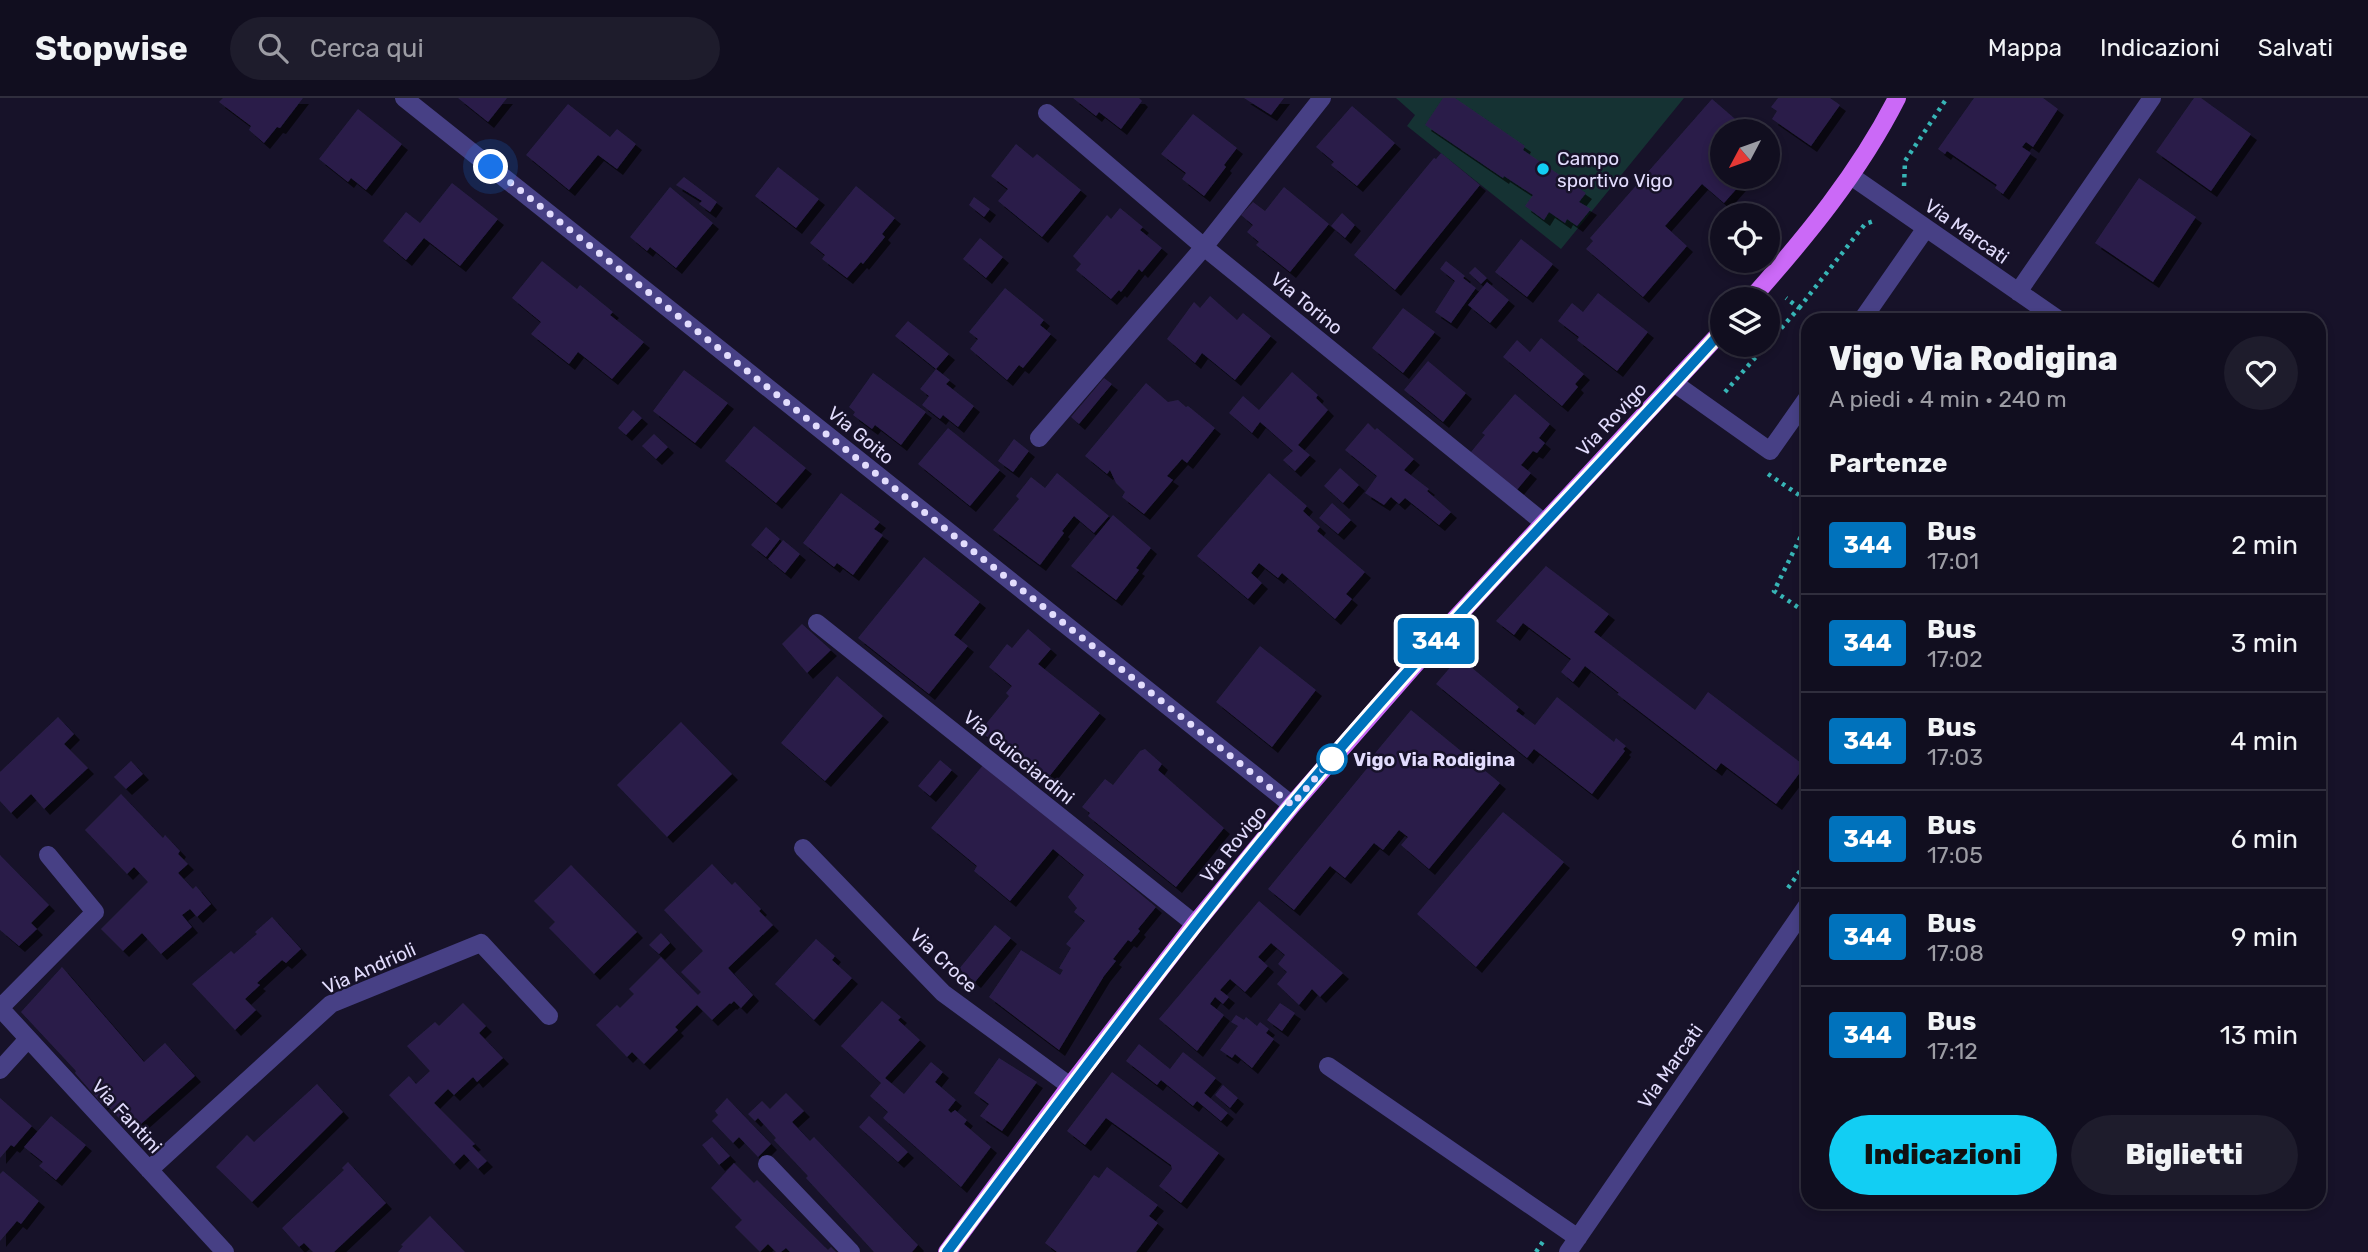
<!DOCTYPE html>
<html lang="it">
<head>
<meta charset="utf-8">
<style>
  body { margin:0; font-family:Rubik,sans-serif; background:#1e1c2c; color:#f1f3f6; height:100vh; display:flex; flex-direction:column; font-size:26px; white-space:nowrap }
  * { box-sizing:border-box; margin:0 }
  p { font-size:23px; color:#9c9ca4 }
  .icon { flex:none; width:38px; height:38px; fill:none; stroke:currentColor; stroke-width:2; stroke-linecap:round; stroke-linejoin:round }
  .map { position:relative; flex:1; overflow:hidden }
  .sheet { position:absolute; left:1801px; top:215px; width:525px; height:896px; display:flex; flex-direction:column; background:#110e1f; border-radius:21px; box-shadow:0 4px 10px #0003,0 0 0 2px #302e3d }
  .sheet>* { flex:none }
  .badge { padding:0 14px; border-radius:5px; font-size:24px; line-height:46px }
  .needle { width:46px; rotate:229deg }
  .controls { position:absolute; left:1710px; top:21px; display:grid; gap:14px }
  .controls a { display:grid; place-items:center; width:70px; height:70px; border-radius:50%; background:#110e1f; box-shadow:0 4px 10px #0003,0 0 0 2px #302e3d; font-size:35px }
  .you { position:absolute; width:35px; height:35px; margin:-18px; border:5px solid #fff; border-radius:50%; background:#1a73e8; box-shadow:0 0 0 10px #1a73e833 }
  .map>.badge { position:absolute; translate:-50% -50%; box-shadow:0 0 0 4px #fff }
  h2 { padding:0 28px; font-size:26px; line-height:63px }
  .round { display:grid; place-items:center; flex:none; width:74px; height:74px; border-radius:37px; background:#1e1c2c }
  .overview { display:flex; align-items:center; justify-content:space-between; height:119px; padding:0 28px }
  h1 { font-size:33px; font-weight:800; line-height:52px }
  .primary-button { display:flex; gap:14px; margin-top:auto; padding:14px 28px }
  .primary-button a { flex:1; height:80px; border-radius:42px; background:#12cef3; color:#111; font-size:28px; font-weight:800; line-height:80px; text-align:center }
  .primary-button a+a { background:#1e1c2c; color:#f1f3f6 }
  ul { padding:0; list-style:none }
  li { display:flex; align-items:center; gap:21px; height:98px; padding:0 28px; border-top:2px solid #302e3d }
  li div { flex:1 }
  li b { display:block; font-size:26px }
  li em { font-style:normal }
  li .badge { min-width:77px; font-weight:700; text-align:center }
  header { display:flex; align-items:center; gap:42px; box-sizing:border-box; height:98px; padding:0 35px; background:#110e1f; border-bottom:2px solid #302e3d }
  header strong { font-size:33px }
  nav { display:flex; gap:38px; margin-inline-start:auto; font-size:24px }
  .search { width:490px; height:63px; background:#1e1c2c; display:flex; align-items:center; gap:18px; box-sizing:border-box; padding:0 24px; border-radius:38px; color:#9c9ca4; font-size:26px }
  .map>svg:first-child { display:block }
  .green { fill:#153233 }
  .building { fill:#2a1f49; filter:url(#shadow) }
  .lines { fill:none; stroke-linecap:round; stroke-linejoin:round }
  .path { stroke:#37b5b6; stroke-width:4.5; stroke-dasharray:3.5 5; stroke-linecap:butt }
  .minor { stroke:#474085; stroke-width:18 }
  .major { stroke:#cb69f7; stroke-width:18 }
  .line-casing { stroke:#fff; stroke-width:16 }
  .line { stroke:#0072bc; stroke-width:10 }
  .walk { stroke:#e2dcfd; stroke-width:7; stroke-dasharray:0 12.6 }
  .poi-dot { fill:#12cef3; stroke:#171229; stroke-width:2.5 }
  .stop-dot { fill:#fff; stroke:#0072bc; stroke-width:3.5 }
  .labels { text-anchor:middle; stroke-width:5; stroke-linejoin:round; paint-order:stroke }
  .poi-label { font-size:19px; fill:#e2dcfd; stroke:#171229; text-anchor:start }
  .street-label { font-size:19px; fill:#e2dcfd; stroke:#171229 }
  .stop-label { font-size:19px; font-weight:bold; fill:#e2dcfd; stroke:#171229; text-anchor:start }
</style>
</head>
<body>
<header>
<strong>Stopwise</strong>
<div class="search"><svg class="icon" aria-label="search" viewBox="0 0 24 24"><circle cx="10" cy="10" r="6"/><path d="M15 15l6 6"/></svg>Cerca qui</div>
<nav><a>Mappa</a><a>Indicazioni</a><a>Salvati</a></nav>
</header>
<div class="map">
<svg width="2368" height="1154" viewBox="0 0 2368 1154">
  <defs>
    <filter id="shadow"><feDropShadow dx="6" dy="6" stdDeviation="0" flood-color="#0009"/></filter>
  </defs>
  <rect width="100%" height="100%" fill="#171229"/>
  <path class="green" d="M1396,0H1684L1561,151L1407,28L1415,17Z"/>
  <path class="building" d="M223,0H303L280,30L277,29L264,45L249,32L251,28L219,4Z
    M458,0H507L488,24Z
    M1073,0H1139L1142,3L1121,31L1099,14L1096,18Z
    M1244,0H1284L1271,17Z
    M1443,0H1455L1525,48L1523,52L1586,95L1579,104L1591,111L1577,128L1567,121L1565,125L1549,114L1544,122L1525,108L1533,97L1504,78L1503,80L1425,27Z
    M1778,0H1830L1840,7L1811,48L1772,21L1777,13L1771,9Z
    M1974,0H2043L2058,11L2033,49L2026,44L2022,49L2031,55L2003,96L1995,90L1997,87L1947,53L1945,56L1938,51Z
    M2194,0H2201L2251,36L2211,93L2156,54Z
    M1712,1L1749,33H1722V79H1747L1724,105L1702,86L1665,128L1687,148L1643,199L1586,151L1593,143L1590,140Z
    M568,6L610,39L617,31L636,46L617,71L598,57L569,92L526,57Z
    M1352,8L1395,45L1357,88L1331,67L1334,64L1316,49Z
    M358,11L402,46L366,92L351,80L348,84L319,61Z
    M1193,16L1237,50L1224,67L1226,69L1204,98L1182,81L1186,75L1161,56Z
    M1016,46L1033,60L1037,56L1081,92L1042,139L998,103L1008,91L991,78Z
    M1441,55L1480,87L1395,192L1354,157L1434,60L1436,61Z
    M778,69L819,101L796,130L755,98Z
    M684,79L717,104L710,114L699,106L702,103L676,87Z
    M2139,80L2196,119L2153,184L2095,145Z
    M452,85L498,121L460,168L424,140L406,162L383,143L406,114L420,125Z
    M856,88L895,120L882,136L885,139L863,166L861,164L847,180L822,161L825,157L810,145Z
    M670,89L713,125L676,170L650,149L647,153L630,139Z
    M1284,89L1329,126L1290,174L1256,147L1259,144L1247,134L1253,127L1241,117L1253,104L1265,113Z
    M974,99L990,111L984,119L969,107Z
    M1120,110L1143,129L1140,132L1162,150L1142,174L1139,171L1121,194L1119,192L1111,201L1076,172L1081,166L1073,158L1107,117L1111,121Z
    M1342,115L1355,127L1345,140L1331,128Z
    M980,140L1003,159L986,180L963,161Z
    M1521,141L1553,166L1527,199L1495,174Z
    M542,163L577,191L580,187L613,214L610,217L644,244L612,281L578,254L569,266L531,236L541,224L512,200Z
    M1446,163L1465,178L1463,180L1476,190L1451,225L1435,214L1455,183L1440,171Z
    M1475,169L1487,180L1481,186L1469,175Z
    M1487,184L1509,202L1490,225L1468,207Z
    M1005,190L1044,222L1040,227L1051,236L1023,270L1019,267L1007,282L970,251L978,241L969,234Z
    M1598,195L1648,234L1617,273L1577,242L1579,239L1558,223L1572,205L1583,214Z
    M1210,198L1237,222L1243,215L1271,238L1235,282L1202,255L1195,265L1167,241L1194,204L1200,210Z
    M1403,210L1435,234L1403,275L1372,250Z
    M908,223L949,256L936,271L895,238Z
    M1541,240L1584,276L1575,286L1578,289L1562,308L1503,259L1517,242L1530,254Z
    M1428,263L1466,295L1443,324L1404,292Z
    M936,271L950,282L946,286L974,308L958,329L943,317L940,321L922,307L929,298L920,291Z
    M684,272L728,305L695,345L653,313Z
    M1292,274L1318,297L1316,300L1328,312L1298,347L1310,357L1295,373L1283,362L1293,353L1260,324L1252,335L1229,315L1243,298L1259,312Z
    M873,275L926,314L901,347L875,327L872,331L853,317L855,314L849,309Z
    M1104,280L1112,286L1079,326L1071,319Z
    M1146,285L1168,304L1178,302L1186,309L1188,308L1215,330L1187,365L1182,361L1167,378L1173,382L1144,416L1122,399L1125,394L1116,385L1110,372L1107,376L1085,358Z
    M1515,296L1550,326L1539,340L1545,345L1537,355L1533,353L1521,367L1531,375L1516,393L1471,354L1485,337L1482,335Z
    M633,312L642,320L626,337L618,330Z
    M1368,325L1375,332L1377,330L1414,361L1404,372L1429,391L1427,393L1451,414L1439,427L1405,400L1399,406L1391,399L1384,407L1365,395L1377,378L1345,352Z
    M754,328L806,370L776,405L725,363Z
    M948,330L1000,372L970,408L918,366Z
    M654,336L668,349L656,361L642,348Z
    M1014,341L1029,353L1013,374L998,363Z
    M1340,370L1359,387L1343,405L1324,388Z
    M1057,375L1109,418L1094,435L1074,418L1062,433L1064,435L1040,467L993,432L1019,401L1016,398L1031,379L1045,390Z
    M1269,375L1307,408L1303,413L1320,429L1317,433L1365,474L1346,496L1352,501L1335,521L1282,475L1278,480L1259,465L1251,475L1262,485L1248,501L1197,458Z
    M841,395L880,424L874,431L883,437L853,477L837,465L834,469L803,445Z
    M1332,405L1351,422L1338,436L1319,420Z
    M1113,417L1151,450L1136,470L1139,472L1116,502L1071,468Z
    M766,429L780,441L766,459L751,447Z
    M783,442L800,456L785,475L768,461Z
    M924,459L980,504L954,537L968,548L929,596L858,540Z
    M1546,468L1609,516L1594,534L1695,612L1708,594L1805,668L1776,706L1721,665L1716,672L1617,596L1619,595L1585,568L1573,584L1561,574L1571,561L1523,525L1514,537L1496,523Z
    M802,526L831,552L807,575L782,546Z
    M1028,531L1051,551L1038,566L1100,615L1044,685L980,633L1009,598L1006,595L1012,588L989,569L1007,546L1012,550Z
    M1260,548L1316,592L1272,649L1216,604Z
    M1459,559L1519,609L1516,613L1535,627L1557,599L1614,644L1616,640L1626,648L1623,651L1625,653L1592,696L1534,651L1527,660L1436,586Z
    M837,578L883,618L825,683L781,645Z
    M1411,612L1500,685L1429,771L1401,747L1408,739L1399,732L1383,752L1374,745L1345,780L1330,768L1294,812L1268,791L1369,668L1366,666Z
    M58,619L74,636L64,646L88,670L44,711L31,696L11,715L0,703V674Z
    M681,624L732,676L667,739L617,687Z
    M1145,651L1162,666L1158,672L1224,730L1176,789L1088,718L1090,715L1082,709L1105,681L1113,687L1140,653Z
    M940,662L952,672L930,698L918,688Z
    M131,663L143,676L126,691L114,679Z
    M984,666L1156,809L1138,831L1140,833L1131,844L1128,842L1113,861L1116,863L1104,878L1059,952L989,899L1021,852L1060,877L1063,872L1059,870L1071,850L1066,846L1085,823L1074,814L1077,810L1068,799L1084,777L1053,751L1010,803L974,773L977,768L931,730Z
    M121,696L163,740L165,737L180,753L178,756L188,766L178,775L193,791L196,788L211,806L197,819L190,811L182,817L192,829L161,856L142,835L123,853L101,831L148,784L134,769L127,776L85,732Z
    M1503,714L1564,764L1476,869L1417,816Z
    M0,757L49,807L31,825L37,831L19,848L0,832Z
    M712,766L732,787L735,784L761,811L759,813L773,827L728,870L753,897L741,910L734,903L731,906L730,905L712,922L697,907L675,929L678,932L644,966L632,954L627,959L596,927L617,907L620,910L634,896L629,891L661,859L698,897L701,894L681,874L703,853L664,812Z
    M571,767L637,834L594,876L549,830L555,824L534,803Z
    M1259,803L1343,875L1320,899L1312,891L1299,907L1277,886L1287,874L1278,866L1285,857L1271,845L1258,859L1268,868L1245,894L1230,881L1220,892L1229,899L1223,906L1215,899L1210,906L1224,917L1197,953L1159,921Z
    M272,819L301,851L286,865L282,862L257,885L260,887L245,901L256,912L235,932L192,886L231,853L234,856L257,836L255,834Z
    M995,827L1011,840L975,884L959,871Z
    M661,835L670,845L659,856L649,847Z
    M816,841L835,858L832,862L852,880L814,922L775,886Z
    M62,869L144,964L165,945L195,978L132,1034L104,1004L102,1006L75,975L76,973L21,914Z
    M882,903L901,919L898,922L920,942L885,980L904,996L931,964L943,974L935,984L956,1002L948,1012L951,1015L955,1012L967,1022L964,1026L991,1049L961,1089L883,1020L888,1014L870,998L881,985L841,948Z
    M463,905L486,928L479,935L503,960L477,984L473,979L454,997L448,991L434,1005L475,1046L472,1048L487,1063L478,1071L464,1056L454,1066L389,997L409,978L416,986L430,973L407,948L435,924L439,928Z
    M1280,905L1295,915L1282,933L1267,922Z
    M1236,917L1244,922L1246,919L1257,928L1260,924L1269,931L1266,935L1274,941L1252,970L1235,956L1232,960L1220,952L1238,928L1231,924Z
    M1139,946L1170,971L1183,954L1216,980L1204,995L1228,1015L1221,1023L1197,1003L1193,1008L1161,982L1157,987L1126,963Z
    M999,960L1037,984L1002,1033L980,1018L989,1006L974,995Z
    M1112,974L1219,1055L1181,1105L1159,1088L1172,1071L1171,1067L1106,1020L1085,1047L1067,1033Z
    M317,986L343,1014L252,1104L216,1069L247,1037L254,1044Z
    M1223,987L1238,1000L1230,1010L1215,997Z
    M786,995L804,1013L792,1024L810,1043L814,1039L918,1147L912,1154H874L806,1080L808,1078L774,1042L776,1040L758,1020L755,1023L748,1016L762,1003L770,1011Z
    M0,1000L32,1028L14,1049L11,1047L0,1060Z
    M727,1000L771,1046L758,1059L739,1039L733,1045L712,1023L718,1017L715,1013Z
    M51,1018L86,1047L56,1082L39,1068L43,1064L24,1049Z
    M869,1018L908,1054L898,1064L859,1029Z
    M712,1039L730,1058L719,1067L702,1047Z
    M348,1064L386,1105L334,1154H313L304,1145L299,1149L282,1130L344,1072L342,1070Z
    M734,1065L754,1085L757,1082L828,1152L831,1149L836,1154H790L786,1150L781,1154H776L768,1146L760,1154L735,1129L742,1122L711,1090Z
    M1107,1069L1158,1107L1149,1118L1158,1125L1136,1154H1057L1045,1145L1094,1077L1099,1080Z
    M3,1073L39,1103L21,1126L17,1123L0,1143V1076Z
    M430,1118L465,1154H398L403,1148L401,1147Z"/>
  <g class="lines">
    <path class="path" d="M1904,88L1905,63L1947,0
      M1799,210L1865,126L1874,123
      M1725,294L1799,210L1786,200
      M1768,376L1808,403
      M1808,424L1774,493L1808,516
      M1788,790L1808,762
      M1536,1154L1544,1142"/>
    <path class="minor" d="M404,0L1292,707
      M1047,15L1204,149L1543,424
      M1851,78L2059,222
      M2018,194L2152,0
      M1862,222L1926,130
      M1674,285L1770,353L1808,299
      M1039,340L1204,149L1322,0
      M817,525L1195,826
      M803,750L943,895L1070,988
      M0,910L225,1154
      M0,910L95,814L48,757
      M1328,968L1578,1140
      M0,972L28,941
      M767,1066L851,1154
      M149,1072L331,906L481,845L549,918
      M1568,1154L1808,806"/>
    <path class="major" d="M1751,201C1806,139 1859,75 1897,0
      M947,1154L1070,988L1195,826L1292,707L1454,522L1722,233"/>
  </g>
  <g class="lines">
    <g class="line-casing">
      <path id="line" d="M947,1154C1060,1004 1171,853 1291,708C1428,544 1578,392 1722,233"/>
    </g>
    <use href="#line" class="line"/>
    <path class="walk" d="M491,69L1292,707L1332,661"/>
  </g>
  <circle class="poi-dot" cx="1543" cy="71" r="7"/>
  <circle class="stop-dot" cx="1332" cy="661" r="14"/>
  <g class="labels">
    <g class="poi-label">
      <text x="1557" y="67">Campo<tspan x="1557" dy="22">sportivo Vigo</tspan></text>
    </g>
    <g class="street-label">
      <text transform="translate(1967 133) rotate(35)" y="7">Via Marcati</text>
      <text transform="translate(1307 205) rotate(39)" y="7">Via Torino</text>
      <text transform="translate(1611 321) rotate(-47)" y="7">Via Rovigo</text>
      <text transform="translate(861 337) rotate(39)" y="7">Via Goito</text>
      <text transform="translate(1019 659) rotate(39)" y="7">Via Guicciardini</text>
      <text transform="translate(1233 746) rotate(-51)" y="7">Via Rovigo</text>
      <text transform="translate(944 862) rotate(43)" y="7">Via Croce</text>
      <text transform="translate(369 870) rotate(-24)" y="7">Via Andrioli</text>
      <text transform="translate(1670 968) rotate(-55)" y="7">Via Marcati</text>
      <text transform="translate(127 1018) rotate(47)" y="7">Via Fantini</text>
    </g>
    <g class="stop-label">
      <text x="1353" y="668">Vigo Via Rodigina</text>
    </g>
  </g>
</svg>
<div class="controls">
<a><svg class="needle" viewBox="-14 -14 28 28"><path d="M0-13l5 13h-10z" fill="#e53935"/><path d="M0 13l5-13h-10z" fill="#9c9ca4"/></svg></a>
<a><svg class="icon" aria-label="locate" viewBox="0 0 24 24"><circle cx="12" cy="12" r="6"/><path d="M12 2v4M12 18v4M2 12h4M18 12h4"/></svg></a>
<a><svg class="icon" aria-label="layers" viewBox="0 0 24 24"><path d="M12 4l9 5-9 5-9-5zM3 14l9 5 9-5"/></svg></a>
</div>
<div class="you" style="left:491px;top:69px"></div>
<b class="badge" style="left:1436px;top:543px;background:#0072bc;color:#fff">344</b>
<section class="sheet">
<div class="overview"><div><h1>Vigo Via Rodigina</h1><p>A piedi · 4 min · 240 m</p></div><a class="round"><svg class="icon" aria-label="heart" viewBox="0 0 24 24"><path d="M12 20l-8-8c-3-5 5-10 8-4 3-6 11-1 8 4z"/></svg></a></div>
<h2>Partenze</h2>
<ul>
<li><span class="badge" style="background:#0072bc;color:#fff">344</span><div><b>Bus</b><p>17:01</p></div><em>2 min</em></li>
<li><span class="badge" style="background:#0072bc;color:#fff">344</span><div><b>Bus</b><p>17:02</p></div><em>3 min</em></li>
<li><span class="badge" style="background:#0072bc;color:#fff">344</span><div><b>Bus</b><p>17:03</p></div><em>4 min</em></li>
<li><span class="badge" style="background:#0072bc;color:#fff">344</span><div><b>Bus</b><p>17:05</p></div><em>6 min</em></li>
<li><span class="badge" style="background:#0072bc;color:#fff">344</span><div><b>Bus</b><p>17:08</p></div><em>9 min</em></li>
<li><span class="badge" style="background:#0072bc;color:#fff">344</span><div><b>Bus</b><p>17:12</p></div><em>13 min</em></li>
</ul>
<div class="primary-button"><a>Indicazioni</a><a>Biglietti</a></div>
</section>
</div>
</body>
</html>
